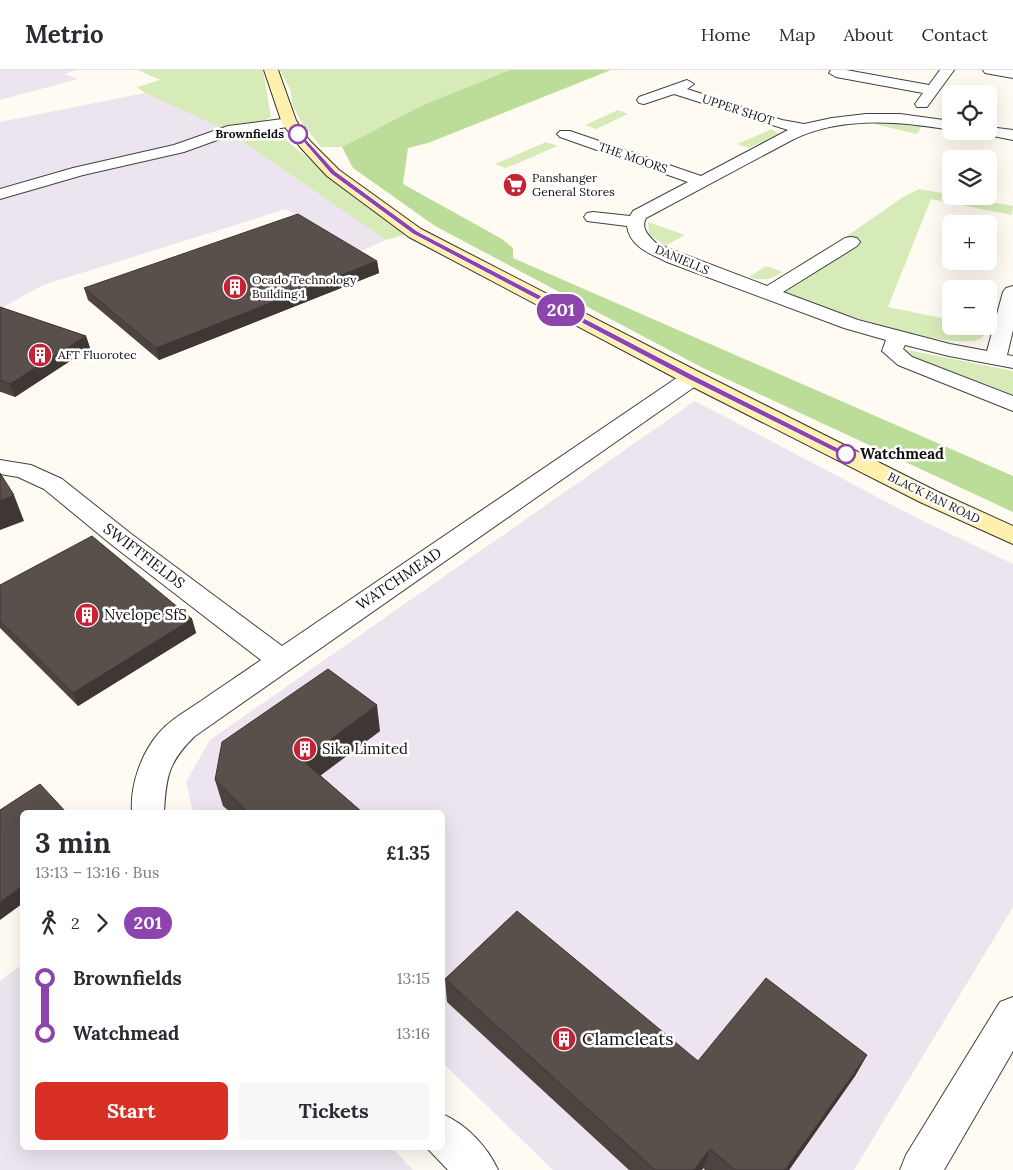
<!DOCTYPE html>
<html lang="en">
<head>
<meta charset="utf-8">
<style>
  body { margin:0; font-family:Lora,serif; background:#f7f7f7; color:#2b2b33; height:100vh; display:flex; flex-direction:column; font-size:19px; white-space:nowrap }
  * { box-sizing:border-box; margin:0 }
  p { font-size:16px; color:#7c7c81 }
  .icon { flex:none; width:28px; height:28px; fill:none; stroke:currentColor; stroke-width:2; stroke-linecap:round; stroke-linejoin:round }
  .map { position:relative; flex:1; overflow:hidden }
  .panel { position:absolute; left:20px; top:740px; width:425px; height:340px; display:flex; flex-direction:column; background:#fff; border-radius:8px; box-shadow:0 5px 20px #0002 }
  .panel>* { flex:none }
  .badge { padding:0 10px; border-radius:16px; font-size:18px; line-height:32px }
  .tools { position:absolute; left:942px; top:15px; display:grid; gap:10px }
  .tools a { display:grid; place-items:center; width:55px; height:55px; border-radius:8px; background:#fff; box-shadow:0 5px 20px #0002; font-size:25px }
  .map>.badge { position:absolute; translate:-50% -50%; box-shadow:0 0 0 2px #fff }
  .legs { display:flex; align-items:center; gap:8px; height:55px; padding:0 15px; font-size:16px }
  .legs p { margin-inline-start:auto }
  .summary { display:flex; align-items:center; justify-content:space-between; height:85px; padding:0 15px }
  h1 { font-size:28px; font-weight:700; line-height:38px }
  .cta { display:flex; gap:10px; margin-top:auto; padding:10px 15px }
  .cta a { flex:1; height:58px; border-radius:8px; background:#d93025; color:#fff; font-size:20px; font-weight:700; line-height:58px; text-align:center }
  .cta a+a { background:#f7f7f7; color:#2b2b33 }
  ul { padding:0 15px; list-style:none }
  li { display:flex; align-items:center; gap:18px; height:55px; font-size:19px }
  li i { display:grid; place-items:center; width:8px; height:100%; margin:0 6px; background:currentColor }
  li i::after { content:''; width:12px; height:12px; margin:-6px; border:4px solid; border-radius:50%; background:#fff }
  li p { margin-inline-start:auto }
  li:first-child i { background:linear-gradient(#0000 50%,currentColor 0) }
  li:last-child i { background:linear-gradient(currentColor 50%,#0000 0) }
  header { display:flex; align-items:center; gap:30px; box-sizing:border-box; height:70px; padding:0 25px; background:#fff; border-bottom:1px solid #e1e1e2 }
  header strong { font-size:24px }
  nav { display:flex; gap:28px; margin-inline-start:auto; font-size:18px }
  .map>svg:first-child { display:block }
  .industrial { fill:#ece4ee }
  .green { fill:#d7ebb9 }
  .forest { fill:#bcdd98 }
  .lines { fill:none; stroke-linecap:round; stroke-linejoin:round }
  .street-casing { stroke:#424242; stroke-width:2 }
  .secondary-casing { stroke:#313131; stroke-width:2 }
  .street { fill:#fff; fill-rule:evenodd }
  .secondary { fill:#fff0ad; fill-rule:evenodd }
  .wall { fill:#4d4440 }
  .shaded-wall { fill:#3e3734 }
  .building { fill:#594f4b; stroke:#3e3734 }
  .line-1 { fill:#8e44ad; stroke:#fff }
  .stop-1-dot { fill:#fff; stroke:#8e44ad; stroke-width:2.5 }
  .labels { text-anchor:middle; stroke-width:5; stroke-linejoin:round; paint-order:stroke }
  .far-street-label { font-size:12px; fill:#0f0f0f; stroke:#fff }
  .far-stop-label { font-size:12px; font-weight:bold; fill:#0f0f0f; stroke:#fff; text-anchor:end }
  .far-poi-label { font-size:12px; fill:#0f0f0f; stroke:#fff; text-anchor:start }
  .stop-label { font-size:15px; font-weight:bold; fill:#0f0f0f; stroke:#fff; text-anchor:start }
  .street-label { font-size:15px; fill:#0f0f0f; stroke:#fff }
  .poi-label { font-size:15px; fill:#0f0f0f; stroke:#fff; text-anchor:start }
  .near-poi-label { font-size:18px; fill:#0f0f0f; stroke:#fff; text-anchor:start }
</style>
</head>
<body>
<header>
<strong>Metrio</strong>
<nav><a>Home</a><a>Map</a><a>About</a><a>Contact</a></nav>
</header>
<div class="map">
<svg width="1013" height="1100" viewBox="0 0 1013 1100">
  <rect width="100%" height="100%" fill="#fffbf2"/>
  <path class="industrial" d="M0,0H77L64,4L78,9L0,30Z
    M145,23L218,54L386,170L356,183L286,139L43,215L0,239V52Z
    M695,331L917,448L1013,494V837L854,1100H553L443,993L442,742H193L186,712L210,670Z
    M22,894V1078H392L413,1100H0V911Z"/>
  <path class="green" d="M138,0H263L271,47L258,54L224,59L145,23L137,17L160,10Z
    M280,0H509L421,36L342,77H321L302,53L293,36L290,19Z
    M618,40L628,44L596,59L585,55Z
    M898,53L922,56L917,64L874,54Z
    M772,59L778,64L749,78L737,74Z
    M263,60L279,64L353,126L410,163L386,170L233,65Z
    M546,72L558,76L506,98L495,94Z
    M919,119L1013,136L1012,145L931,129L888,237L951,250V256L988,257L982,268C953,285 818,235 782,223L857,172L844,168L903,127Z
    M648,152L685,165L665,176L649,164Z
    M766,196L783,202C771,209 763,212 749,207Z
    M903,279L1013,301V334L913,291Z"/>
  <path class="forest" d="M509,0H611L428,73L408,78L403,114L502,169L513,178V188L1013,406V442L701,297L435,156L353,98L342,77L421,36Z"/>
  <g class="lines">
    <g class="street-casing">
      <path id="street" d="M831,0H846L929,15L940,0H954L927,37H917L915,34L923,23L836,7L829,3Z
        M983,0H1013V8L985,3Z
        M687,10L694,14L687,19L782,50L804,54L832,48L866,44H900L951,51V60C898,51 841,46 792,70L646,148C640,159 650,167 657,174L767,216L845,168L851,167L857,168L860,172L857,176L783,222L858,250L950,274L987,281L1003,222L1006,218L1013,216V260L1007,285L1013,286V298L949,286L905,275L903,279L912,287L1013,326V341L898,295L882,281L886,270L844,258L667,192C651,184 630,177 627,156L587,151L584,147L587,143L593,142L630,146L633,141L688,112L560,67L557,64L560,61H570L701,106L788,60L674,24L644,34L639,33L637,30L639,27Z
        M290,48L295,50L298,53L295,56L231,65L184,82L83,105L0,129V119L73,98L174,75L228,56Z
        M989,57L1013,60V70L983,64L981,61H989Z
        M692,302L700,303L703,308L700,313L195,666C168,692 166,707 164,742H132C130,716 141,684 158,664C170,650 186,641 201,631C221,617 241,604 261,590L112,475L44,419L18,407L0,404V390L31,395L62,409L130,463L282,576L684,303Z
        M1013,927V981L944,1100H900L906,1085L1000,932Z
        M442,1044C466,1054 488,1077 498,1100H448L427,1078H442Z"/>
    </g>
    <g class="secondary-casing">
      <path id="secondary" d="M264,0H278L297,53L310,71L339,100L421,159L699,302L938,422L1013,456V474L920,432L683,312L409,167L327,106L300,77L282,53Z"/>
    </g>
    <use href="#street" class="street"/>
    <use href="#secondary" class="secondary"/>
  </g>
  <path class="wall" d="M377,191L379,203L159,290L88,230L84,218Z
    M0,237L86,266L90,278L15,327L1,322H0Z
    M0,515L192,549L196,563L78,636L0,558Z
    M380,661L320,705L362,742H230L223,736L215,710Z
    M445,909L698,991L867,985L855,1006L789,1100H705L703,1098L702,1100H629L447,932Z"/>
  <path class="shaded-wall" d="M377,191L379,203L159,290L156,278Z
    M86,266L90,278L15,327L10,314Z
    M14,425L24,451L0,460V431Z
    M192,549L196,563L78,636L73,623Z
    M377,635L380,661L308,715L302,690Z
    M22,816V834L0,850V832Z
    M867,985L855,1006L789,1100H785Z
    M710,1079L703,1098L702,1100H694Z"/>
  <path class="building" d="M298,144L377,191L156,278L84,218Z
    M0,237L86,266L10,314L0,310Z
    M0,403L14,425L0,431Z
    M92,466L192,549L73,623L0,551V515Z
    M328,599L377,635L302,690L362,742H248L215,710L222,672Z
    M40,714L66,742H22V816L0,832V740Z
    M517,841L698,991L766,908L867,985L785,1100H735L710,1079L694,1100H655L445,909Z"/>
  <path class="line-1" d="M296,63H300L335,101L417,161L693,305L850,384L843,386L688,309L413,164L331,104Z"/>
  <defs>
    <g id="supermarket-disc" transform="scale(1.25)"><circle r="9.5" fill="#c52235" stroke="#fff"/><path d="M-6-5.5h2.5l.6 2H6L4.5 2H-2.5L-4.4-4H-6ZM-1.5 3.2a1.3 1.3 0 1 0 .1 0ZM3 3.2a1.3 1.3 0 1 0 .1 0Z" fill="#fff"/></g>
    <g id="building-disc" transform="scale(1.25)"><circle r="9.5" fill="#c52235" stroke="#fff"/><path d="M-4-6H4V6H1V3H-1V6H-4ZM-2.5-4.3h1.7v1.8h-1.7ZM.8-4.3h1.7v1.8H.8ZM-2.5-1h1.7V.8h-1.7ZM.8-1h1.7V.8H.8Z" fill="#fff"/></g>
  </defs>
  <g fill-rule="evenodd">
    <use href="#supermarket-disc" x="515" y="115"/>
    <use href="#building-disc" x="235" y="217"/>
    <use href="#building-disc" x="40" y="285"/>
    <use href="#building-disc" x="87" y="545"/>
    <use href="#building-disc" x="305" y="679"/>
    <use href="#building-disc" x="564" y="969"/>
  </g>
  <g class="stop-1-dot">
    <circle cx="298" cy="64" r="9"/>
    <circle cx="846" cy="384" r="9"/>
  </g>
  <g class="labels">
    <g class="far-street-label">
      <text transform="translate(738 40) rotate(18)" y="4">UPPER SHOT</text>
      <text transform="translate(633 88) rotate(19)" y="4">THE MOORS</text>
      <text transform="translate(682 190) rotate(23)" y="4">DANIELLS</text>
      <text transform="translate(934 428) rotate(26)" y="4">BLACK FAN ROAD</text>
    </g>
    <g class="far-stop-label">
      <text x="284" y="68">Brownfields</text>
    </g>
    <g class="far-poi-label">
      <text x="532" y="112">Panshanger<tspan x="532" dy="14">General Stores</tspan></text>
      <text x="252" y="214">Ocado Technology<tspan x="252" dy="14">Building 1</tspan></text>
      <text x="58" y="289">AFT Fluorotec</text>
    </g>
    <g class="stop-label">
      <text x="860" y="389">Watchmead</text>
    </g>
    <g class="street-label">
      <text transform="translate(144 486) rotate(37)" y="5">SWIFTFIELDS</text>
      <text transform="translate(399 509) rotate(-34)" y="5">WATCHMEAD</text>
    </g>
    <g class="poi-label">
      <text x="104" y="550">Nvelope SfS</text>
      <text x="322" y="684">Sika Limited</text>
    </g>
    <g class="near-poi-label">
      <text x="582" y="975">Clamcleats</text>
    </g>
  </g>
</svg>
<div class="tools">
<a><svg class="icon" aria-label="locate" viewBox="0 0 24 24"><circle cx="12" cy="12" r="6"/><path d="M12 2v4M12 18v4M2 12h4M18 12h4"/></svg></a>
<a><svg class="icon" aria-label="layers" viewBox="0 0 24 24"><path d="M12 4l9 5-9 5-9-5zM3 14l9 5 9-5"/></svg></a>
<a>+</a>
<a>−</a>
</div>
<b class="badge" style="left:561px;top:240px;background:#8e44ad;color:#fff">201</b>
<section class="panel">
<div class="summary"><div><h1>3 min</h1><p>13:13 – 13:16 · Bus</p></div><b>£1.35</b></div>
<div class="legs"><svg class="icon" aria-label="walk" viewBox="0 0 24 24"><circle cx="13" cy="4" r="2"/><path d="M13 8l-2 6 4 7M11 14l-3 7M7 12l3-4h3l4 4"/></svg>2<svg class="icon" aria-label="forward" viewBox="0 0 24 24"><path d="M9 5l7 7-7 7"/></svg><b class="badge" style="background:#8e44ad;color:#fff">201</b></div>
<ul>
<li><i style="color:#8e44ad"></i><b>Brownfields</b><p>13:15</p></li>
<li><i style="color:#8e44ad"></i><b>Watchmead</b><p>13:16</p></li>
</ul>
<div class="cta"><a>Start</a><a>Tickets</a></div>
</section>
</div>
</body>
</html>
